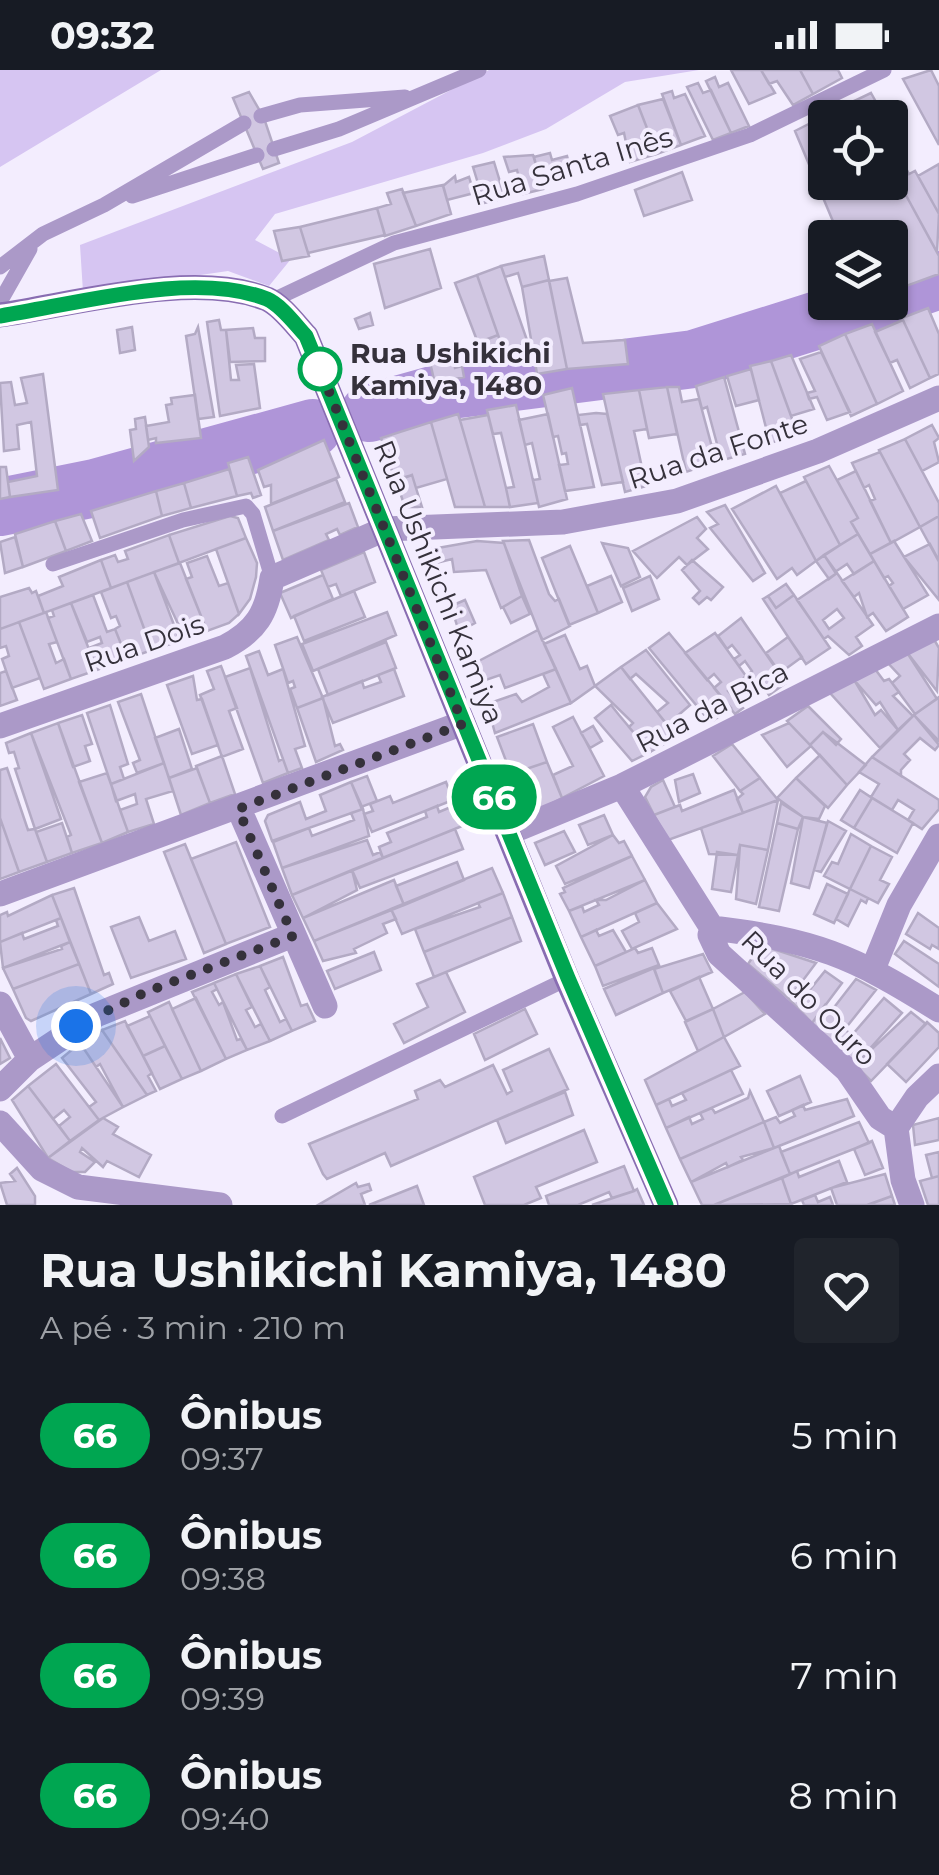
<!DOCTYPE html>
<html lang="pt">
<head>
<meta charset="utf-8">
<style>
  body { margin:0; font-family:Montserrat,sans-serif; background:#20242c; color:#f1f3f6; height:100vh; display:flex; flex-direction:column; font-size:38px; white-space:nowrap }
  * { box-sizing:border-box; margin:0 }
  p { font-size:32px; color:#9ea1a6 }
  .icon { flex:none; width:55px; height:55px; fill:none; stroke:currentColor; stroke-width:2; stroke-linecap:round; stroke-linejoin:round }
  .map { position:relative; height:1135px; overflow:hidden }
  .drawer { display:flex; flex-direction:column; background:#171b24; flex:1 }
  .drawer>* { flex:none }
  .badge { padding:0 20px; border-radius:32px; font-size:35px; line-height:65px }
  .buttons { position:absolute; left:808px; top:30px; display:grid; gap:20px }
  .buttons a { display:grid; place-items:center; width:100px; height:100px; border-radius:10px; background:#171b24; box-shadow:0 2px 8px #0004; font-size:50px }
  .you { position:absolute; width:50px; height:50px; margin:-25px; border:8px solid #fff; border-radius:50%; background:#1a73e8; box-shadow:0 0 0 15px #1a73e833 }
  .map>.badge { position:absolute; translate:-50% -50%; box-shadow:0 0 0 5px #fff }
  .round { display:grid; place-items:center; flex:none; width:105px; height:105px; border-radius:10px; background:#20242c }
  .headline { display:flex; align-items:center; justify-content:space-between; height:170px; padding:0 40px }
  h1 { font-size:48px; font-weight:700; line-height:75px }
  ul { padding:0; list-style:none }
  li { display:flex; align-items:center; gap:30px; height:120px; padding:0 40px }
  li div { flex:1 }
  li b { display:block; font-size:38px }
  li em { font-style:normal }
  li .badge { min-width:110px; font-weight:700; text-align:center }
  .status { display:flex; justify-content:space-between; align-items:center; height:70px; padding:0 50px; background:#171b24; direction:ltr }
  .status svg { height:28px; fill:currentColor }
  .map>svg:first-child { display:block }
  .green { fill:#d6c5f2 }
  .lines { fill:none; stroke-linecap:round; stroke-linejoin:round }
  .river { stroke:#af95d8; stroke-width:58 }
  .building { fill:#d1c7e2; stroke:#b3aac4; stroke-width:2.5; fill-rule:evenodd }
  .lane { stroke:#ab99c8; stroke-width:15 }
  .street { stroke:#ab99c8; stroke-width:25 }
  .secondary { stroke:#896db2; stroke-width:25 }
  .line-casing { stroke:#fff; stroke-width:22 }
  .line { stroke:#00a651; stroke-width:15 }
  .walk { stroke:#35313b; stroke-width:10; stroke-dasharray:0 18 }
  .stop-dot { fill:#fff; stroke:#00a651; stroke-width:5 }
  .labels { text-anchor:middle; stroke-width:8; stroke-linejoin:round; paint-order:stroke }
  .street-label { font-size:28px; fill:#35313b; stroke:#f3edfe }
  .stop-label { font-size:28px; font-weight:bold; fill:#35313b; stroke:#f3edfe; text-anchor:start }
</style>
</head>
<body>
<div class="status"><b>09:32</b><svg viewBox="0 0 49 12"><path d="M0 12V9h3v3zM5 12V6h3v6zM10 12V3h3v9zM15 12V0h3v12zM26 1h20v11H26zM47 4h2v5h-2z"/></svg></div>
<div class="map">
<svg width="939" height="1135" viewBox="0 0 939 1135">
  <rect width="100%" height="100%" fill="#f3edfe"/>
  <path class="green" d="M0,0H161L0,97Z
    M489,0H699L625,12L546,59L483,83L275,144L255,170L291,189L269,216L228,201L83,222L80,175L352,72Z"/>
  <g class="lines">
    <path class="river" d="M890,227L939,210
      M369,343L451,320L694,289L875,232
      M0,437L95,418L313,358"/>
  </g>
  <path class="building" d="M731,0H761L775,23L749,34Z
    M761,0H800L813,24L793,35L777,11L769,14Z
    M800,0H838L842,8L813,24Z
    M931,0L939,16V75L903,9Z
    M715,7L719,17L728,13L749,56L731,63L706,11Z
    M698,13L703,23L711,20L731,63L713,70L687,17Z
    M672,21L674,28L685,24L705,66L681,75L662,24Z
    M249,22L264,48L279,93L263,99L233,28Z
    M871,23L885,48H863L854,31Z
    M663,29L681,75L657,84L638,35Z
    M854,31L863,48H825V112H890V96L939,186V204L890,222V168H840L795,61Z
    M638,35L657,84L630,92L624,63L618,65L610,46Z
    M890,56L906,85L901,89L909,104L915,101L939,144L937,182L890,96Z
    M550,83L552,90L567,86L572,105L541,114L534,87Z
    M533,85L543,119L523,124L517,100L509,102L504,87Z
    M494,92L505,128L484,133L473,97Z
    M939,94V144L918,106Z
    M682,102L692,130L644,146L635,120Z
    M455,106L456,112L469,107L474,123L447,130L443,116Z
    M443,115L451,144L416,156L403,123Z
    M402,119L416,156L385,166L377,138L391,134L387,123Z
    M377,138L385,165L308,183L300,157Z
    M300,157L309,186L282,191L274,161Z
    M430,179L441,218L385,238L374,194Z
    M544,186L549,210L522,217L518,203L505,207L501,196Z
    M501,196L528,273L504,282L477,205Z
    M477,205L498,265L478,273L455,213Z
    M567,208L583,273L625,270L628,294L567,299L549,211Z
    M549,210L567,299L537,304L522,217Z
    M928,238L939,264V304L930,308L902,248Z
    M370,243L373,255L359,259L355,249Z
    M219,250L221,260H226L231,310H239L236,295L254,294L260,338L220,346L207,252Z
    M903,250L930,308L910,318L897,290L890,293L875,262Z
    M872,254L903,321L877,334L845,264Z
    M132,257L135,280L120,283L117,260Z
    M198,257L214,347L198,349L186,266L195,264Z
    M253,258L255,268H265V291L230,292L226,260Z
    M845,264L877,334L851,346L819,276Z
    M498,265L504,282L485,288L479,272Z
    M821,282L850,342L827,350L817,327L809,329L807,323L815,321L800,289Z
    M442,285L444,293L454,291L455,298L462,296L464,307L435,314L429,288Z
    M791,285L814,339L791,346L771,291Z
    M771,291L798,365L770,373L750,296Z
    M751,299L759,330L736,336L727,306Z
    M43,304L58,420L10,427L8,412L37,406L31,352L17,355L19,379L4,381L0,313L11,312L15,335L27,333L21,308Z
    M724,307L745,384L716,392L712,375L717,374L707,337L702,339L696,316Z
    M667,317H679L682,332L699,329L716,392L686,402Z
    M667,317L677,364L649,368L639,320Z
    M572,318L594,417L565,421L559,395L568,394L566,383L562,384L558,366L553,367L543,325Z
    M639,320L647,359L634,361L646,416L625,422L603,324Z
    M195,325L201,368L156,373V368L148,370L146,356L169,352L166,335L172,334L171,328Z
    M516,335L538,433L510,437L506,418L514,417L501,363L493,364L487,340Z
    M596,343L607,344L623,412L602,415L587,354L580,355L578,345Z
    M458,344L460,350L485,437H455L431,352Z
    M548,344L567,429L539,437L533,410L540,409L532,373L525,375L519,350Z
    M488,345L506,418L510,437H485L460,350Z
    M145,347L149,377L134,391L130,360L136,359L135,349Z
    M431,352L447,409L416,418L412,405L395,410L381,368Z
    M932,355L939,368L934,372L939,392L922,401L905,369Z
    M905,369L939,433V446L920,457L879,380Z
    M324,370L339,407L271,434V415L264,417L258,400Z
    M880,382L920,457L891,473L870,431L875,429L869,415L864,418L852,393Z
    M248,387L261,425L253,428L251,423L237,426L228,393Z
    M829,396L858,448L851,452L858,464L840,475L804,407Z
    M0,397H6L10,427L0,429Z
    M229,399L237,426L191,438L184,413Z
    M856,401L891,473L870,484L851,452L858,448L837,410Z
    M412,405L416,418L422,437H405L396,411Z
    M336,409L345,432L273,461L265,437Z
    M806,411L840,475L816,491L780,423Z
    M184,413L191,438L162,446L156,421Z
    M776,416L816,491L797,505L792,498L777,509L732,439Z
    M156,421L162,446L100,468L91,441Z
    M349,433L358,457L340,465L337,459L326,464L329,470L283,490L273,461Z
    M725,435L765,503L753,511L710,458L718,454L707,442Z
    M81,444L92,471L66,481L55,451Z
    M230,446L238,448L246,468L179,493L169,465Z
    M939,446V489L938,490L920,457Z
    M697,447L706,459L697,468L708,479L687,495L679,487L657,508L633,481Z
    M55,451L66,481L23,497L15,464Z
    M858,464L874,491L854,504L847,494L835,502L824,485Z
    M169,465L179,493L111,518L101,490L115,485L118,492L128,489L125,481Z
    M15,467L23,497L5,503L0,472Z
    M246,468L257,493L256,507L250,529L239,544L216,479Z
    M529,470L549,524L555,531L559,529L570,556L542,570L503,471Z
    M477,471L504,473L522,526L501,538L486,500L454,502L452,489L436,493L432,479Z
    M894,471L928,525L903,539L889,516L893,513L888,506L884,508L870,484Z
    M602,473L628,478L640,507L621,516Z
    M930,474L939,491V530L904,487Z
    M570,476L598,543L569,555L542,488Z
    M364,482L375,512L341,526L336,514L328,517L321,500Z
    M824,485L837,503L829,509L816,491Z
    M207,486L219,516L228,513L239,544L229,553L207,561L186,509L192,507L187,493Z
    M101,490L111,518L44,543L38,526L63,516L59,507Z
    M692,490L723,517L711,530L707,527L699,534L693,528L700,521L682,500Z
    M874,491L908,547L886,561L873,543L867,547L859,523L854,527L842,511Z
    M180,493L207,561L185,569L154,502Z
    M154,502L180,571L152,580L127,512Z
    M837,503L873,555L856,567L862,576L849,585L828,566L824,569L797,530ZM837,539L844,548L829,559L823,550Z
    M323,505L333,529L291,548L280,523Z
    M611,506L622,532L598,543L587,516Z
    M650,506L659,529L632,541L623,518Z
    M127,512L152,580L127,589L115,559L120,556L116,546L111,548L101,522Z
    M786,514L794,525L776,538L768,526Z
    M29,518L32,523L36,521L44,543L0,559V527Z
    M354,521L365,547L304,571L294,546Z
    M93,525L107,562L115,559L127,589L97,600L89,578L102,573L100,567L87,572L71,533Z
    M794,525L830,578L806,594L763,529L768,526L776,538Z
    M522,526L530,544L511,553L503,537Z
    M465,530L475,553L459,562L451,536Z
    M71,533L97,600L71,609L48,548L54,546L52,540Z
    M46,542L57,572L49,574L56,593L64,589L71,609L44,619L19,552Z
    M387,542L396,565L313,601L302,574Z
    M741,548L786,613L769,625L759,611L753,616L747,606L752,601L745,591L739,596L734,589L740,585L732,575L727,579L718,566Z
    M19,552L40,608L12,618L2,589L9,586L6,576L0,578V559Z
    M538,560L556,599L505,618L500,605L480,612L473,594Z
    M669,563L731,638L714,650L710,644L706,647L649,578Z
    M715,563L746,606L728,621L743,638L735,644L714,618L721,612L714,604L707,610L685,583Z
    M565,565L580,599L587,596L595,616L571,633L544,574Z
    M932,566L939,578L937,621L906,581Z
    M297,567L323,628L297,638L290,619L295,617L293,611L288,613L275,575Z
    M788,567L802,587L780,603L766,583Z
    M386,572L396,598L328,625L318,599Z
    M646,580L690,635L667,655L657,642L668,633L636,604L630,609L621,597Z
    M259,581L268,605L283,599L305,676L295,679L302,698L288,703L246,586Z
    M906,581L937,629L915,644L892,613L900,606L887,592Z
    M221,596L237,638L229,641L243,679L222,687L200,625L214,619L207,601Z
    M621,597L677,667L650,682L629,657L633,653L595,616Z
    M250,598L279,691L283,689L288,703L263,713L225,607Z
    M394,599L404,626L333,653L322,627L362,611L364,618L381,612L378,605Z
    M556,599L571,633L495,663L487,634L516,624L522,632L549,617L543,604Z
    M875,599L884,611L889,609L899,622L893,626L913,646L898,660L880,632L876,635L855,611Z
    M6,601L17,630L0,636V603Z
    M193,606L197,630L202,629L218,675L192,684L167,615Z
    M853,608L875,645L881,640L898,660L880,678L830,623Z
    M141,624L164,693L137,703L133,693L140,690L118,632Z
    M939,627V671L914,645Z
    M323,628L335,676L340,674L343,680L316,692L297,638Z
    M110,635L128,694L120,697L124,709L111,714L87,643Z
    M611,635L619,645L650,682L632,691L595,648Z
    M808,636L841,669L836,675L823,662L810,675L787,651Z
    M82,645L92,674L85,676L90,691L73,697L58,653Z
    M914,645L939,675L935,680L920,668L904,684L910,690L901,700V706L872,687Z
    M573,647L604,706L562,728L553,705L573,696L553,657Z
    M58,653L102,773L72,783L67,767L71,765L31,663Z
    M789,653L811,676L787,697L762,665Z
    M533,654L547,692L511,704L497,667Z
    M593,656L602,671L590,678L581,663Z
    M179,659L192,699L169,708L155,668Z
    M823,662L866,695L847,715L810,675Z
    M31,663L61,749L35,759L15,699L19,698L14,682L9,683L6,673Z
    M732,674L760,708L740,721L713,686Z
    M820,685L847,715L828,738L796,708Z
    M222,686L235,724L210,733L196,696Z
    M872,687L939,730V739L922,759L908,750L914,740L898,730L892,740L871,727L879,714L859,702Z
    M547,692L562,728L527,746L511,704Z
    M164,693L173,721L146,729L154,754L128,762L120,740L137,734L135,724L116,731L111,714Z
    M7,698L28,760L35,759L47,792L19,802L0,748V700Z
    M197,698L210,733L181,745L169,708Z
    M107,703L128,762L102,773L79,712Z
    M693,704L700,723L679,732L675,710Z
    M367,706L377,731L361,737L351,712Z
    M760,708L778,730L743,743L737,729L743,724L740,721Z
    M796,708L825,736L819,749L803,747L777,728Z
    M663,710L675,737L654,745L645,727L651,717Z
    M351,712L363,739L272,771L265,751L268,745L300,732L306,749L326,741L320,725Z
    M446,712L453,730L372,762L364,744L373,741L370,734L390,726L393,733Z
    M734,720L743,743L668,770L654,745L680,735L682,741Z
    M860,720L872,728L854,758L841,750Z
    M462,727L472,752L383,788L379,777L391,772L387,763L427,747L425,741L437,736L439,742L451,737L449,732Z
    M872,728L913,753L897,783L854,758Z
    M778,730L768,780L740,775L738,785L709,784L701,758Z
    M781,733L803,747L798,759L777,753Z
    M363,739L369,766L282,798L273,772L309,758L312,766L354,750L351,743Z
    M604,745L613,765L588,775L579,755Z
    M803,747L827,753L809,818L791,813Z
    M0,748L19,802L0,809Z
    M828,751L846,761L821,802L814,800Z
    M62,753L72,783L47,792L36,762Z
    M777,753L798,759L779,841L759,837Z
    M455,759L463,779L360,818L352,800Z
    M564,761L575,782L545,795L535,773Z
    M851,764L871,776L850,819L824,806L832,792L838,794Z
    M613,765L619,773L624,771L632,786L565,814L556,796Z
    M367,770L373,785L380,782L383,788L292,825L282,798Z
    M236,772L270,857L226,874L191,789Z
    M185,774L226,874L204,883L164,782Z
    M740,775L768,780L756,834L736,829Z
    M871,776L892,787L880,810L889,814L878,833L850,819Z
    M717,782L738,785L731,822L712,819Z
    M632,786L645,810L569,841L560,824L565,822L563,818Z
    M457,792L464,810L404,835L396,816Z
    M492,798L503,823L402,864L391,839Z
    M352,800L357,820L303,848L292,825Z
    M394,810L404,835L314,871L303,848Z
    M645,810L657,833L581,867L569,841L582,836L584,842L599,835L596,830H606Z
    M827,814L848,824L834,853L814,844Z
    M74,818L104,905L109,903L113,914L91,924L52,825Z
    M850,819L868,828L866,833L861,830L848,856L836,849Z
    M503,823L512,847L424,882L415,859L480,837L478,833Z
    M52,825L61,848L0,872V845L7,842L8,846Z
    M657,833L677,859L632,879L622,861L639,852L635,843Z
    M391,839L396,849L383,854L387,863L354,879L356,883L323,891L314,871Z
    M918,843L939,858V879L932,875L930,879L906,864Z
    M139,847L149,871L175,861L186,889L131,908L111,857Z
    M512,847L521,871L434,907L424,882Z
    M61,848L70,872L3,898L0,872L22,863L24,869L58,856L56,850Z
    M596,860L599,866L613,860L626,882L595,896L581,867Z
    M904,871L939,894V917L895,884Z
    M70,872L79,894L13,919L3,898L62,879L61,876Z
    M761,875L816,893L789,929L748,894Z
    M635,878L638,883L652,878L659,895L603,916L595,896Z
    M374,882L381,900L335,919L327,901Z
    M703,884L712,902L663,923L654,899Z
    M283,887L301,936L307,934L315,951L292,961L260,896Z
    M79,894L91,924L31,951L26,948L13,919Z
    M260,896L270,917L265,920L280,952L286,949L292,961L270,971L236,904Z
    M654,898L663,923L616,945L604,919Z
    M825,901L842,913L812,953L789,929L799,915L808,922Z
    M446,902L465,942L404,973L394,954L428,937L417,914Z
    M236,904L252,937L246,940L255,957L261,954L270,971L247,980L214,913Z
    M699,907L713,939L686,951L670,921Z
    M856,909L876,920L833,974L812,953L825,935L832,940Z
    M214,913L217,919L212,922L219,935L223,932L237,970L241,969L247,980L226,989L192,922Z
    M745,922L765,944L724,967L713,939Z
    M196,928L226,989L201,1001L172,939Z
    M884,928L902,943L855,995L833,974L844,959L852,965Z
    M169,932L201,1001L182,1009L148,942Z
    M525,939L537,964L485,990L474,964Z
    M713,939L724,967L698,981L685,952Z
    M911,942L926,954L871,1011L855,995Z
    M150,946L165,976L143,986L127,956Z
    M125,951L152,1003L148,1006L156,1021L147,1025L102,960Z
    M927,952L939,963V977L906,1012L887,994Z
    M102,960L147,1025L123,1037L100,994L96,997L80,973Z
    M724,967L740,996L656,1035L645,1010Z
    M0,968L10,988L0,994Z
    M80,973L123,1037L99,1050L89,1037L96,1032L62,988Z
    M165,976L182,1009L160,1019L143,986Z
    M549,979L568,1019L391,1096L385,1083L327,1109L323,1104L309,1074L418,1029L415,1021L440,1010L445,1017L493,995L507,1024L512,1021L503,1000Z
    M56,994L99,1050L70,1071L59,1056L70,1047L64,1040L53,1049L28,1016Z
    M731,1000L743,1024L666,1058L656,1035L669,1029L672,1036L686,1030L682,1023Z
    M800,1006L811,1032L779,1046L767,1021Z
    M28,1016L70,1071L48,1088L12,1030Z
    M750,1021L764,1052L680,1089L666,1058L689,1047L692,1054L703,1049L700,1043L712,1038L715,1043L748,1028Z
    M565,1022L573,1045L506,1073L497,1050Z
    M847,1029L854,1046L774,1078L764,1052L776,1047L780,1053L795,1046L792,1040L803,1035L805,1040Z
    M103,1048L118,1057L113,1064L151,1085L139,1107L107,1091L103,1097L82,1078L80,1082L95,1092L85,1102H72L48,1088Z
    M939,1048V1070L915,1075L913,1055Z
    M764,1052L774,1078L741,1087L743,1090L728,1097L726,1093L691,1112L680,1089Z
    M859,1052L869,1073L790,1104L781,1082Z
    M584,1060L597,1092L536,1117L541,1128L524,1135H485L474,1107Z
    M872,1071L883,1098L865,1105L854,1079Z
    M779,1076L790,1104L714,1135H702L691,1112Z
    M939,1082V1106L932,1108L926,1085Z
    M839,1091L847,1112L791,1134L782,1108L797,1101L799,1107Z
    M624,1096L634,1121L612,1128L609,1122L578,1135H549L546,1126Z
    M17,1098L35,1126V1135H7L0,1113L15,1111L10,1104Z
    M885,1104L892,1126L867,1135H837L831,1118Z
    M939,1106V1135H928L920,1111Z
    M782,1108L791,1134L714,1135Z
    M356,1113L358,1117L369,1114L371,1120L361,1124L365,1135H318Z
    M417,1116L424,1135H369Z
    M637,1119L644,1135H592L634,1121Z
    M815,1125L818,1132L830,1127L833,1135H804L802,1130Z
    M892,1126L895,1135H868Z"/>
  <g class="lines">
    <path class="lane" d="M261,46L300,35L405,27
      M274,79L339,59L479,0
      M132,126L257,85
      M0,197L43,164L104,135L244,53
      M271,231L394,173L577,124L750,65L884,0
      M0,232L30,179
      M53,494L183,450L246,436L253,444L272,508
      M282,1046L567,909"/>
    <path class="street" d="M0,656L225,577C256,561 267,543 272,508L385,459L563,452L677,431L818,381L939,328
      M622,716L712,858L710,865L719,884L847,1000L880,1048L896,1058L903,1110L912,1135
      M239,739L325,936
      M508,763L622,716L939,556
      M0,824L463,653
      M712,858C814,870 852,885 939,940
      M873,899L899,835L939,766
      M0,934L30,989L0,1019
      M30,989L96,945L293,865
      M0,1053L42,1099L78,1117L220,1135
      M896,1058L917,1027L939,1006"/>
    <path class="secondary" d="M0,245C76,234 194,200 267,229C281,235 295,254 306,266L567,909L666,1135"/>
  </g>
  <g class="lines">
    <g class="line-casing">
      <path id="line" d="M0,246C77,234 194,200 267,229C281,235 295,254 306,266L568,908L666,1135"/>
    </g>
    <use href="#line" class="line"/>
    <path class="walk" d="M76,956L146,922L293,866L238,739L463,654L320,299"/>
  </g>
  <circle class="stop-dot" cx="320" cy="299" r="20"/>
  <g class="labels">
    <g class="street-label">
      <text transform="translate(572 96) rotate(-17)" y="10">Rua Santa Inês</text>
      <text transform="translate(718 381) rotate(-18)" y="10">Rua da Fonte</text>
      <text transform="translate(439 512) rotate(68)" y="10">Rua Ushikichi Kamiya</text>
      <text transform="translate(144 573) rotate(-19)" y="10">Rua Dois</text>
      <text transform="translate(712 637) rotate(-27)" y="10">Rua da Bica</text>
      <text transform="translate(809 928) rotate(45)" y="10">Rua do Ouro</text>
    </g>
    <g class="stop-label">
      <text x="350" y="293">Rua Ushikichi<tspan x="350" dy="32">Kamiya, 1480</tspan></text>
    </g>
  </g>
</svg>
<div class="buttons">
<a><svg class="icon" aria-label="locate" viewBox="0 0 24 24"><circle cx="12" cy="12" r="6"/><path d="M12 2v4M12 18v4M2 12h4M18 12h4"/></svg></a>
<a><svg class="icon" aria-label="layers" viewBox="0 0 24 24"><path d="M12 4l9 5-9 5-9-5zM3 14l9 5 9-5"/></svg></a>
</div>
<div class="you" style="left:76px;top:956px"></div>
<b class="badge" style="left:494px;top:727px;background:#00a651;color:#fff">66</b>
</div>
<section class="drawer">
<div class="headline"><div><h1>Rua Ushikichi Kamiya, 1480</h1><p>A pé · 3 min · 210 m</p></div><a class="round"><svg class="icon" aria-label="heart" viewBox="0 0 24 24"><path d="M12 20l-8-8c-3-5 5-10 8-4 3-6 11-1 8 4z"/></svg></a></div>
<ul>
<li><span class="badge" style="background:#00a651;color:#fff">66</span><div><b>Ônibus</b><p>09:37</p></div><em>5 min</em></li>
<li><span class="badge" style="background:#00a651;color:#fff">66</span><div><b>Ônibus</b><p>09:38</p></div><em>6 min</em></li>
<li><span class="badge" style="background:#00a651;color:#fff">66</span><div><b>Ônibus</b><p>09:39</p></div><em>7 min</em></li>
<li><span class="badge" style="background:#00a651;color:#fff">66</span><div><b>Ônibus</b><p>09:40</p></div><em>8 min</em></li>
</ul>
</section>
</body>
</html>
